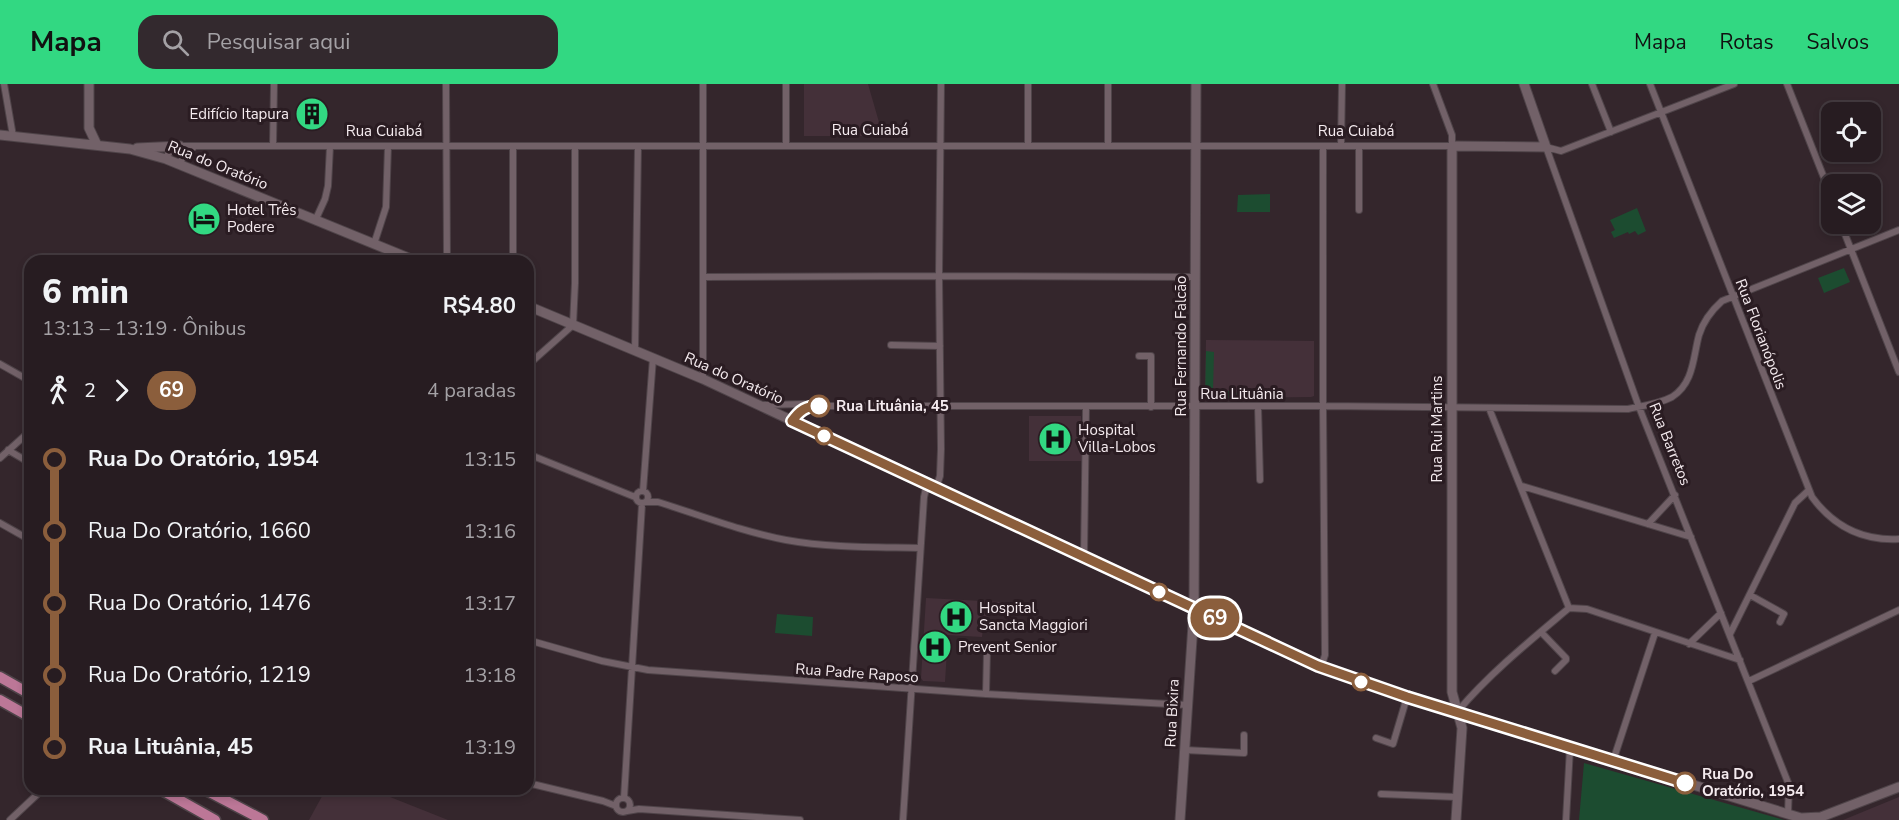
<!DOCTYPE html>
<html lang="pt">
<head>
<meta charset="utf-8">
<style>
  body { margin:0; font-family:"Nunito Sans",sans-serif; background:#33292e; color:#f1f3f6; height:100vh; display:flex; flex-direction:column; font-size:22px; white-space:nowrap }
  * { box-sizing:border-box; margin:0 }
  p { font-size:20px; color:#a4a1a5 }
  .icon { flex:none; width:33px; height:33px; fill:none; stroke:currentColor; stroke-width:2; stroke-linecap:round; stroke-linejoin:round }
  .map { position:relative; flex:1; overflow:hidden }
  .sheet { position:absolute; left:24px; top:171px; width:510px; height:540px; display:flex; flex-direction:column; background:#271c21; border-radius:18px; box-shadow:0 3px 9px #0003,0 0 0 2px #433a3f }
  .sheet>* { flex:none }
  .badge { padding:0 12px; border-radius:20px; font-size:21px; line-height:39px }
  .buttons { position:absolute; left:1821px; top:18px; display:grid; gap:12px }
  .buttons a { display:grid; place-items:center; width:60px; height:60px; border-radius:12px; background:#271c21; box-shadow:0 3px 9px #0003,0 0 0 2px #433a3f; font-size:30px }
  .map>.badge { position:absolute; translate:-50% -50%; box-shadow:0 0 0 3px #fff }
  .legs { display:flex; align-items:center; gap:9px; height:66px; padding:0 18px; font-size:20px }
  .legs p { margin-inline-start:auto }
  .summary { display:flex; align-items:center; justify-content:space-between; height:102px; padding:0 18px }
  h1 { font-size:33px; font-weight:800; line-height:45px }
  ul { padding:0 18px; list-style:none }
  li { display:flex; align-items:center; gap:21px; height:72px; font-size:22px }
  li i { display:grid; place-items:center; width:9px; height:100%; margin:0 8px; background:currentColor }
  li i::after { content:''; width:15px; height:15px; margin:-8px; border:4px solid; border-radius:50%; background:#271c21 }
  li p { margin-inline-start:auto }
  li:first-child i { background:linear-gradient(#0000 50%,currentColor 0) }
  li:last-child i { background:linear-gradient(currentColor 50%,#0000 0) }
  header { display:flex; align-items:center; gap:36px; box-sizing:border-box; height:84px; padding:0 30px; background:#32d882; color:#111 }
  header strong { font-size:28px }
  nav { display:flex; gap:33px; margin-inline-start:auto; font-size:21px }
  .search { width:420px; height:54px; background:#33292e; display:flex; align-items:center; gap:15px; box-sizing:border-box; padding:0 21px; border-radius:18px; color:#a4a1a5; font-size:22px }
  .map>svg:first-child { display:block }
  .built { fill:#443039 }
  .green { fill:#1c4c30 }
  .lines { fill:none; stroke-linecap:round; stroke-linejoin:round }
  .street-casing { stroke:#4f4449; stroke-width:8 }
  .secondary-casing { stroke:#4f4449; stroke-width:11 }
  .primary-casing { stroke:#4f4449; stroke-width:13 }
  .street { stroke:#726168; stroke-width:6 }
  .secondary { stroke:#726168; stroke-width:9 }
  .primary { stroke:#bc7797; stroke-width:10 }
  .line-1-casing { stroke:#fff; stroke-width:14 }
  .line-1 { stroke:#8b5e3c; stroke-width:9 }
  .stop-1-dot { fill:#fff; stroke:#8b5e3c; stroke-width:3 }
  .labels { text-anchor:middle; stroke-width:6; stroke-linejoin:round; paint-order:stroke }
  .poi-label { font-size:15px; fill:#f5ebef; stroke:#2a1c22; text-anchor:start }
  .street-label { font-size:15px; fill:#f5ebef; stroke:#2a1c22 }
  .stop-label { font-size:15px; font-weight:bold; fill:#f5ebef; stroke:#2a1c22; text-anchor:start }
</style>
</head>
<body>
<header>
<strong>Mapa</strong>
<div class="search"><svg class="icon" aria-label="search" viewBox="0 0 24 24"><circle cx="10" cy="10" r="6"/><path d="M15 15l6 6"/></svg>Pesquisar aqui</div>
<nav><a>Mapa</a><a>Rotas</a><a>Salvos</a></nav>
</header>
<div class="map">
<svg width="1899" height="736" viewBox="0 0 1899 736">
  <rect width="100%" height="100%" fill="#34262c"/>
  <path class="built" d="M804,0H868L883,52H804Z
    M1206,256L1314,257V312L1311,313L1205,314Z
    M1029,332H1081L1082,377H1029Z
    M926,514L1001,518L996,530L988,529L987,535H984L982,553L948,551L945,598L923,597L921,594Z
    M326,705H370L448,736H309Z
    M1899,713V736H1843Z"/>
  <path class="green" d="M1270,110V128H1237L1238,111Z
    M1637,124L1646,147L1638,151L1635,147L1629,150L1628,148L1614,154L1611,148L1615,146L1610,136Z
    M1844,184L1850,198L1824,209L1818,194Z
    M1206,267L1214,268L1213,307H1236L1237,314H1205Z
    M777,530L813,533L812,552L775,549Z
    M1584,679L1784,736H1579Z"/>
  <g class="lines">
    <g class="street-casing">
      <path id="street" d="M4,0L13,52
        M446,0L447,177
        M703,0V295
        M786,0V61
        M1592,0L1611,48
        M1650,0L1812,413C1834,443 1863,457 1899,455
        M1787,0L1832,114
        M1028,61V0
        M1108,61V0
        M273,62L274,0
        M513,62V177
        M1341,62L1342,0
        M1359,62V126
        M1546,63L1639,323L1789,701L1788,730
        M1546,63L1561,67L1734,0
        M166,75L168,70L180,62H1452V51L1433,0
        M179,80L187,68L194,63
        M315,137L325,115L328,102L330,62
        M1841,140L1899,288
        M374,160L386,123L388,62
        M704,193L939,192L1196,193
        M891,261L940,262
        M635,267L638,62
        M1139,272H1151V323
        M0,280L30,297
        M528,281L573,241L575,199V62
        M762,321L805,320L809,322H1323L1628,325C1642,322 1659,320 1672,313C1694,299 1693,273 1699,251C1703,238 1712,226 1722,217L1899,146
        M1258,322L1260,396
        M1489,324L1569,524
        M792,337L800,327L809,322
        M8,366L30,379
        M528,370L635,413
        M0,374L30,347
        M1522,402L1691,453
        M936,404L940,392L941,365L939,192L941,0
        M636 413a6 6 0 1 1 12 0a6 6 0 1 1-12 0Z
        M643,407L653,274
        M646,418H658C700,431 743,448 786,456C830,464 876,463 920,464
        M0,439L30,456
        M1648,440L1675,411
        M1084,474L1086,323
        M1750,511L1784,530L1780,538
        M1541,548L1566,574V576L1555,587
        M1730,550L1795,419L1809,406
        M528,556L602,577L648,586L986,610L1188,621
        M1689,560L1721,529
        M1321,583L1325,571L1323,322V62
        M1749,597L1899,526
        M986,610L987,567
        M1458,627C1490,589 1531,556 1569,524L1587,525L1740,576
        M1376,654L1393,660L1407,613
        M1185,666L1244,669V651
        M1613,677L1655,549
        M528,699L603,717L616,722
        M1381,710L1457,713
        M616 721a7 7 0 1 1 14 0a7 7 0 1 1-14 0Z
        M624,714L642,420
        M627,727L639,725L800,736
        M10,736L43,705
        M903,736L924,413L927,400
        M1566,736L1570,664"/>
    </g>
    <g class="secondary-casing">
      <path id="secondary" d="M89,0V44L97,61
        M0,51L130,65L166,75L416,177
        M137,64L180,62
        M528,222L703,295L1298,573L1336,589L1407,613L1801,734L1821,733L1899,703
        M1180,736L1194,525L1196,0
        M1456,736L1462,644L1452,608V62L1546,63L1524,0"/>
    </g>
    <g class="primary-casing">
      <path id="primary" d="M0,593L30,610
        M0,616L30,633
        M160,705L215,736
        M204,705L263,736"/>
    </g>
    <use href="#street" class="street"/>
    <use href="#secondary" class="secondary"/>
    <use href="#primary" class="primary"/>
  </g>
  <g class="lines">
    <g class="line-1-casing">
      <path id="line-1" d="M819,322C806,322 800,326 792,337L1318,582L1407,613L1685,699"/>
    </g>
    <use href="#line-1" class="line-1"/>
  </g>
  <defs>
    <g id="building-disc" transform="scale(1.725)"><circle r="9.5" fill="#32d882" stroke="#2a1c22"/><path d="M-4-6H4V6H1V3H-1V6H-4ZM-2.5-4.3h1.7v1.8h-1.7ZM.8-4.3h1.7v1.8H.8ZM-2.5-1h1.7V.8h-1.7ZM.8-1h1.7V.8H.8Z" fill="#111"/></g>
    <g id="hotel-disc" transform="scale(1.725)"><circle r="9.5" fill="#32d882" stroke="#2a1c22"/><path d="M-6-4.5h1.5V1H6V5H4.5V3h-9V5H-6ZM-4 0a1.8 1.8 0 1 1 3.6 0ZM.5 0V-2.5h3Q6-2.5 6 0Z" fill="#111"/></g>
    <g id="hospital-disc" transform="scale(1.725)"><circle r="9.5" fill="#32d882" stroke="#2a1c22"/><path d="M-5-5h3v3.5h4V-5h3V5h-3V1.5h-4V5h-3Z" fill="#111"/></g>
  </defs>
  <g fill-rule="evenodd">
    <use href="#building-disc" x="312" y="30"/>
    <use href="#hotel-disc" x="204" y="135"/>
    <use href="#hospital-disc" x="1055" y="355"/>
    <use href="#hospital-disc" x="956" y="533"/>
    <use href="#hospital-disc" x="935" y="563"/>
  </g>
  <g class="stop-1-dot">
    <circle cx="819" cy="322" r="10"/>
    <circle cx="824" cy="352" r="8"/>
    <circle cx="1159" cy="508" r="8"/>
    <circle cx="1361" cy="598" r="8"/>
    <circle cx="1685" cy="699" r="10"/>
  </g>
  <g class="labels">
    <g class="poi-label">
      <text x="289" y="35" text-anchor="end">Edifício Itapura</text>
      <text x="227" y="131">Hotel Três<tspan x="227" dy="17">Podere</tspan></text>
      <text x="1078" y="351">Hospital<tspan x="1078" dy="17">Villa-Lobos</tspan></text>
      <text x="979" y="529">Hospital<tspan x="979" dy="17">Sancta Maggiori</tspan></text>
      <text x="958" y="568">Prevent Senior</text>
    </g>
    <g class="street-label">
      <text x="870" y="51">Rua Cuiabá</text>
      <text x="384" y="52">Rua Cuiabá</text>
      <text x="1356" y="52">Rua Cuiabá</text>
      <text transform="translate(218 81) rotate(22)" y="5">Rua do Oratório</text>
      <text transform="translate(1761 250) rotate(69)" y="5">Rua Florianópolis</text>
      <text transform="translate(1181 262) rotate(-90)" y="5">Rua Fernando Falcão</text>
      <text transform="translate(734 294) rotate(24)" y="5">Rua do Oratório</text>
      <text x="1242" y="315">Rua Lituânia</text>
      <text transform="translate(1437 345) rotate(-90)" y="5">Rua Rui Martins</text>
      <text transform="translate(1670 360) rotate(68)" y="5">Rua Barretos</text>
      <text transform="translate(857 589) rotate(4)" y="5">Rua Padre Raposo</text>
      <text transform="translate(1172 629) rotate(-87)" y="5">Rua Bixira</text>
    </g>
    <g class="stop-label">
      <text x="836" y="327">Rua Lituânia, 45</text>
      <text x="1702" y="695">Rua Do<tspan x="1702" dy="17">Oratório, 1954</tspan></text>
    </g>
  </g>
</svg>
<div class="buttons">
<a><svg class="icon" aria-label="locate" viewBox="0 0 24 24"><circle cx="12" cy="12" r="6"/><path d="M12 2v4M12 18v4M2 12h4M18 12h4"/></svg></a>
<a><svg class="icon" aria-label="layers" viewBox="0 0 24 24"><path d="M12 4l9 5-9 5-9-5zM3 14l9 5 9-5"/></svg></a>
</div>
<b class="badge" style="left:1215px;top:534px;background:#8b5e3c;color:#fff">69</b>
<section class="sheet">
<div class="summary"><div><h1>6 min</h1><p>13:13 – 13:19 · Ônibus</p></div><b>R$4.80</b></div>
<div class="legs"><svg class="icon" aria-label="walk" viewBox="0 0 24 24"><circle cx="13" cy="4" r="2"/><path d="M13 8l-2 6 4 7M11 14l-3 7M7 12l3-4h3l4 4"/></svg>2<svg class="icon" aria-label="forward" viewBox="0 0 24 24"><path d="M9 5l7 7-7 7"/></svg><b class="badge" style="background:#8b5e3c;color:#fff">69</b><p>4 paradas</p></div>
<ul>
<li><i style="color:#8b5e3c"></i><b>Rua Do Oratório, 1954</b><p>13:15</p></li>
<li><i style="color:#8b5e3c"></i><span>Rua Do Oratório, 1660</span><p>13:16</p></li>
<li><i style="color:#8b5e3c"></i><span>Rua Do Oratório, 1476</span><p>13:17</p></li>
<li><i style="color:#8b5e3c"></i><span>Rua Do Oratório, 1219</span><p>13:18</p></li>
<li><i style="color:#8b5e3c"></i><b>Rua Lituânia, 45</b><p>13:19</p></li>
</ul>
</section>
</div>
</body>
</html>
